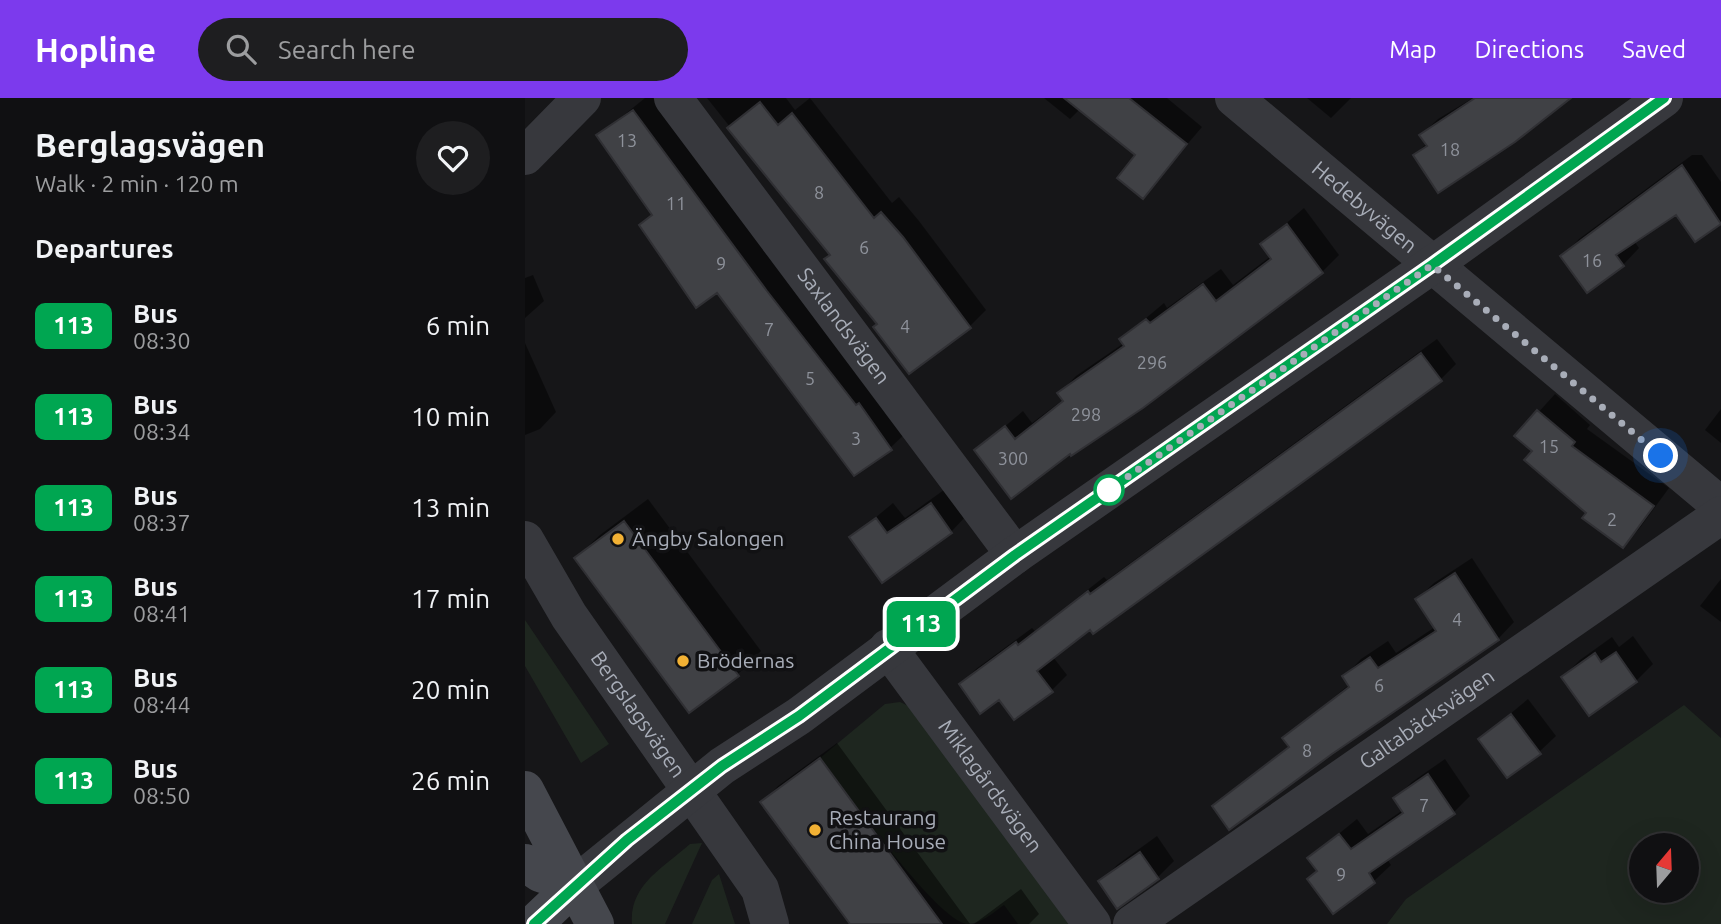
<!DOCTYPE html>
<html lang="en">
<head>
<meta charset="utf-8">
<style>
  body { margin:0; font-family:Ubuntu,sans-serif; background:#1e1e20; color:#f1f3f6; height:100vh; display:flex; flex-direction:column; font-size:26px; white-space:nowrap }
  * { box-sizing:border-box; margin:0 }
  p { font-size:23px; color:#9c9d9f }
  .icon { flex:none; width:38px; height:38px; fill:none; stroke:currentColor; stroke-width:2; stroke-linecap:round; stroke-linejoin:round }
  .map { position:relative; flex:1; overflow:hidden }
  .side { display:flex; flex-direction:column; background:#101012; width:525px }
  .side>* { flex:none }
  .badge { padding:0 14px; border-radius:10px; font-size:24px; line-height:46px }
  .needle { width:46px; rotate:19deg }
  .controls { position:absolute; left:1104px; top:735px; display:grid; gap:14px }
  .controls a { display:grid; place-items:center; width:70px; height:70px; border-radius:50%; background:#101012; box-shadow:0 7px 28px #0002,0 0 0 2px #303032; font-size:35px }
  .you { position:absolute; width:35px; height:35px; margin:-18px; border:5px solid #fff; border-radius:50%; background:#1a73e8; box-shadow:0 0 0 10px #1a73e833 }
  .map>.badge { position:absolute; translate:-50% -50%; box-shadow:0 0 0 4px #fff }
  h2 { padding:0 35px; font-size:26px; line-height:63px }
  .round { display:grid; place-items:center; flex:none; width:74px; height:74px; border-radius:37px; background:#1e1e20 }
  .headline { display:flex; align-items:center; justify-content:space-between; height:119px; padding:0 35px }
  h1 { font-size:33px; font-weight:600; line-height:52px }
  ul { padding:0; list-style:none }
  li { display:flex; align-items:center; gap:21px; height:91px; padding:0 35px }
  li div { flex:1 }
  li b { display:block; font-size:26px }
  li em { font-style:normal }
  li .badge { min-width:77px; font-weight:700; text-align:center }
  header { display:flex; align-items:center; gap:42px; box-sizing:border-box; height:98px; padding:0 35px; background:#7c3aed; color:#fff }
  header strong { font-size:33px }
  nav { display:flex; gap:38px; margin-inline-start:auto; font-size:24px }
  .search { width:490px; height:63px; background:#1e1e20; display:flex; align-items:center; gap:18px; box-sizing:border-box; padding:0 24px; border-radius:38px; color:#9c9d9f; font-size:26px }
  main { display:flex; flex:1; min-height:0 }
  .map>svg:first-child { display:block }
  .green { fill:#1e261f; fill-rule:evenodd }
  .shadow { fill:#0007 }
  .building { fill:#404145; stroke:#303034; stroke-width:2 }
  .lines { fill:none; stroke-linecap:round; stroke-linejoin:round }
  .minor { stroke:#37383d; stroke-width:38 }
  .tertiary { stroke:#37383d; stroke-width:38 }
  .secondary { stroke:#45474d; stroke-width:38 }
  .line-casing { stroke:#fff; stroke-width:16 }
  .line { stroke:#00a651; stroke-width:10 }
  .walk { stroke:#a8adb8; stroke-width:7; stroke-dasharray:0 12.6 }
  .stop-dot { fill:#fff; stroke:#00a651; stroke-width:3.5 }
  .poi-dot { fill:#f2b134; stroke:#111113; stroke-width:2.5 }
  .labels { text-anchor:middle; stroke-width:7; stroke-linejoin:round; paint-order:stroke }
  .number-label { font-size:18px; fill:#8e929b }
  .street-label { font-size:21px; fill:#a8adb8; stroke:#111113 }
  .poi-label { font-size:21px; fill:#a8adb8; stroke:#111113; text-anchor:start }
</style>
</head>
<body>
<header>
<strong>Hopline</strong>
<div class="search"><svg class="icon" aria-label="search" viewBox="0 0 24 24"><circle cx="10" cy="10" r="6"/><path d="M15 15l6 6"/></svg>Search here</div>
<nav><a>Map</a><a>Directions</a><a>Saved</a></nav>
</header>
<main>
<section class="side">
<div class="headline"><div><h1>Berglagsvägen</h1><p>Walk · 2 min · 120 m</p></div><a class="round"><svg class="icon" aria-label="heart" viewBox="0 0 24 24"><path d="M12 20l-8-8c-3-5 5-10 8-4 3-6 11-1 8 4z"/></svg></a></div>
<h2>Departures</h2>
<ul>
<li><span class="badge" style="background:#00a651;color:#fff">113</span><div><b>Bus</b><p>08:30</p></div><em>6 min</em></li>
<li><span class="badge" style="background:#00a651;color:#fff">113</span><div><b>Bus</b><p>08:34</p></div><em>10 min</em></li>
<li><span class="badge" style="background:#00a651;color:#fff">113</span><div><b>Bus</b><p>08:37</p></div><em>13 min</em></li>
<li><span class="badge" style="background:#00a651;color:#fff">113</span><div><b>Bus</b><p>08:41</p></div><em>17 min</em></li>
<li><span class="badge" style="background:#00a651;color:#fff">113</span><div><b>Bus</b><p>08:44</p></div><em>20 min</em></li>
<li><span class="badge" style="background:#00a651;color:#fff">113</span><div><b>Bus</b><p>08:50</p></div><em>26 min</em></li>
</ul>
</section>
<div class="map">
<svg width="1196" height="826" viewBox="0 0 1196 826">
  <rect width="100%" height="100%" fill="#161618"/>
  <path class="green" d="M0,522L84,646L56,665L0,568Z
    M375,604L392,612L550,826H493L479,807C468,815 456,826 442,826C411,822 318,690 295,660L360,606Z
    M1159,607L1196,640V826H862L881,801ZM1116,747H1162V793H1116Z
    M177,745L140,826H107C104,787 138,770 165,746Z
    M194,776L210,826H167L187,782Z"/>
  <path class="shadow" d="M120,0H128L258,176L382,334L365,350L116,127L128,115L73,38Z
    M182,0H261L270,12L285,0L367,105L374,99L394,123L461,212L444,229L354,226L306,156Z
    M519,0H642L677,29L618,98L613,56L555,11L545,21Z
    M782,0H826L806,20Z
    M948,0H1043L890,57L902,45L896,37L913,21Z
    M1167,57H1177L1196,84V124L1170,142L1151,115L1109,143L1114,150L1098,167L1038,158L1054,141Z
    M779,110L814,157L797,174L617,308L451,353L498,313L507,325L539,301L535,295L551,278L599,245L596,241L639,205L642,210L696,171L708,187L746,158L737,146Z
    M8,177L19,203L0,220V180Z
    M912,241L931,266L916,281L568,534L565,530L528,559L542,577L526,593L475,599L436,587L451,571L507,530L510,533L579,479L582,482Z
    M0,245L31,314L15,331L0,337Z
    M1030,296L1065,327L1062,331L1144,390L1114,431L1098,448L992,338Z
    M1196,311V345L1180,332Z
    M423,389L442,417L426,434L327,439L368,405L380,420Z
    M123,401L236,553L212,577L51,460L75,437Z
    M947,460L989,524L973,541L689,708L765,647L759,640L825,586L820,578L836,561L863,543L871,555L910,529L892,501L909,485Z
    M1196,481V524L1175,508Z
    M1108,538L1128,566L1111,583L1038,579L1055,562L1087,539L1094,549Z
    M1003,601L1031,638L1014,654L955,641Z
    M312,645L445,826H327L237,705L253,688Z
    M920,661L945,698L929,714L862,761L866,767L849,783L808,814L784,781L793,772L784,760L832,721L843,736L878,712L870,701L887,684Z
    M632,738L649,763L632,780L576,784L592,767Z
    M496,791L514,816L504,826H449Z"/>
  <path class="building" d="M539,0H604L662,46L618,101L592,80L610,57Z
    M950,0H1046L990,44L913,95L888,57L902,48L894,37Z
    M235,4L253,27L267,15L349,120L356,114L378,139L446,230L384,276L348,229L352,226L299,161L305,157L202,30Z
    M108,12L242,193L331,307L334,305L367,352L329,378L192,195L171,210L114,127L127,117L71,37Z
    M1157,67L1196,126L1170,144L1151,117L1091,157L1099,168L1062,195L1035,158Z
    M762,126L798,175L618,310L546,358L545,356L486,401L449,352L480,328L490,341L538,303L532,295L599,248L594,241L621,221L625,225L678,186L691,203L746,161L735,146Z
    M896,255L917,283L568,536L565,532L512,573L528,594L489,622L474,602L455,616L434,586L491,544L493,547L563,493L565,496Z
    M1012,312L1050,344L1047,348L1129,408L1098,450L1057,420L1061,415L999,362L1007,353L989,338Z
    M406,405L427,435L357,485L324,439L351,420L362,435Z
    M99,423L214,578L164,615L49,460Z
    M930,475L974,542L807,656L704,732L687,708L764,649L757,640L824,589L817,578L845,559L853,570L911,533L890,501Z
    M1091,554L1112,584L1064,618L1036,579L1070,555L1076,564Z
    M986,616L1016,656L982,680L953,641Z
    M295,660L417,826H325L235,704Z
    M903,676L930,716L844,775L850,785L808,816L782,781L792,773L782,760L814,736L826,751L878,715L868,700Z
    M615,754L634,781L592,811L573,783Z"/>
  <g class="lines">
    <g class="minor">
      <path id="s1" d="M148,0L490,457"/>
      <path id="s2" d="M709,0L1196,408"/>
      <path d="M0,58L57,0"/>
      <path id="s3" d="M0,442L44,518L235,791L245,826"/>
      <path id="s4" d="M363,550L567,826"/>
      <path id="s5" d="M607,826L1196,417"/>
    </g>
    <path class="tertiary" d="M50,787L197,668L274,618L490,457L907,167L1139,0"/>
    <path class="secondary" d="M0,692L70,826
      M0,765L15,775L50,787L9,826"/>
  </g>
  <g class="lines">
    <g class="line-casing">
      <path id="line" d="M9,826L102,742L197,668L274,618L490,457L907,167L1139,0"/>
    </g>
    <use href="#line" class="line"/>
    <path class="walk" d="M584,392L578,396L907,167L1136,358"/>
  </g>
  <circle class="stop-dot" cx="584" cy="392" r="14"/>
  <g class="poi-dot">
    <circle cx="93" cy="441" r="7"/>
    <circle cx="158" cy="563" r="7"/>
    <circle cx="290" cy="732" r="7"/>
  </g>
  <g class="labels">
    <g class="number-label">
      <text x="102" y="49">13</text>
      <text x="925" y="58">18</text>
      <text x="294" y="101">8</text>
      <text x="151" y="112">11</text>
      <text x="339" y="156">6</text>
      <text x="1067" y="169">16</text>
      <text x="196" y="172">9</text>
      <text x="380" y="235">4</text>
      <text x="244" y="238">7</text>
      <text x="627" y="271">296</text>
      <text x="285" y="287">5</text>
      <text x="561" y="323">298</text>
      <text x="331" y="347">3</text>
      <text x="1024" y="355">15</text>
      <text x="488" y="367">300</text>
      <text x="1087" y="428">2</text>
      <text x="932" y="528">4</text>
      <text x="854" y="594">6</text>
      <text x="782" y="659">8</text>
      <text x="899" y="714">7</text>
      <text x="816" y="783">9</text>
    </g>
    <g class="street-label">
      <text dy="7" stroke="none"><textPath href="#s2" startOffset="170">Hedebyvägen</textPath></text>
      <text dy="7" stroke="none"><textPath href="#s1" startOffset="285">Saxlandsvägen</textPath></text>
      <text dy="7" stroke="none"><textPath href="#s3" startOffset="208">Bergslagsvägen</textPath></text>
      <text dy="7" stroke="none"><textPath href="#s5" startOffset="359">Galtabäcksvägen</textPath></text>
      <text dy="7" stroke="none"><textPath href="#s4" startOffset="172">Miklagårdsvägen</textPath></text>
    </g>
    <g class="poi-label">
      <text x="107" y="448">Ängby Salongen</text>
      <text x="172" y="570">Brödernas</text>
      <text x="304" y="727">Restaurang<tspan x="304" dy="24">China House</tspan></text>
    </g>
  </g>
</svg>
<div class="controls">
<a><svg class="needle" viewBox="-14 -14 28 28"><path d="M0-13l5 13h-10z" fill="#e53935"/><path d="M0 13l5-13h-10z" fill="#9c9d9f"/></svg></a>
</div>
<div class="you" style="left:1136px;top:358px"></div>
<b class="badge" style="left:396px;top:526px;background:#00a651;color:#fff">113</b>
</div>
</main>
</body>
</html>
